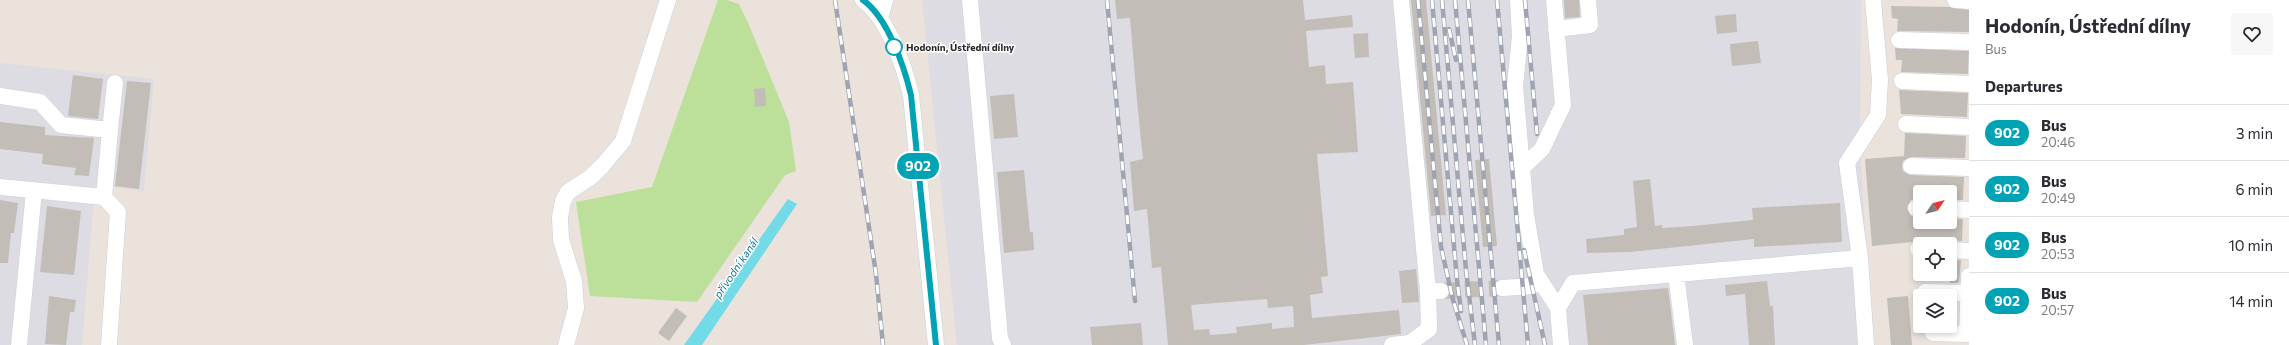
<!DOCTYPE html>
<html lang="en">
<head>
<meta charset="utf-8">
<style>
  body { margin:0; font-family:Commissioner,sans-serif; background:#f7f7f7; color:#2b2b33; height:100vh; display:flex; flex-direction:column; font-size:15px; white-space:nowrap }
  * { box-sizing:border-box; margin:0 }
  p { font-size:13px; color:#7c7c81 }
  .icon { flex:none; width:22px; height:22px; fill:none; stroke:currentColor; stroke-width:2; stroke-linecap:round; stroke-linejoin:round }
  .map { position:relative; flex:1; overflow:hidden }
  .panel { display:flex; flex-direction:column; background:#fff; width:320px }
  .panel>* { flex:none }
  .badge { padding:0 8px; border-radius:13px; font-size:14px; line-height:26px }
  .needle { width:26px; rotate:55deg }
  .buttons { position:absolute; left:1913px; top:185px; display:grid; gap:8px }
  .buttons a { display:grid; place-items:center; width:44px; height:44px; border-radius:4px; background:#fff; box-shadow:0 2px 6px #0003; font-size:20px }
  .map>.badge { position:absolute; translate:-50% -50%; box-shadow:0 0 0 2px #fff }
  h2 { padding:0 16px; font-size:15px; line-height:36px }
  .round { display:grid; place-items:center; flex:none; width:42px; height:42px; border-radius:4px; background:#f7f7f7 }
  .head { display:flex; align-items:center; justify-content:space-between; height:68px; padding:0 16px }
  h1 { font-size:19px; font-weight:700; line-height:30px }
  ul { padding:0; list-style:none }
  li { display:flex; align-items:center; gap:12px; height:56px; padding:0 16px; border-top:1px solid #e1e1e2 }
  li div { flex:1 }
  li b { display:block; font-size:15px }
  li em { font-style:normal }
  li .badge { min-width:44px; font-weight:700; text-align:center }
  main { display:flex; flex:1; min-height:0 }
  .map>svg:first-child { display:block }
  .industrial { fill:#dddce3 }
  .green { fill:#bcdf9a }
  .water { fill:#73dae8 }
  .building { fill:#c3bdb7; fill-rule:evenodd }
  .lines { fill:none; stroke-linecap:round; stroke-linejoin:round }
  .minor-tunnel { stroke:#c3bdb7; stroke-width:16; stroke-dasharray:16 8; stroke-linecap:butt }
  .minor-casing { stroke:#cacfda; stroke-width:17 }
  .minor { stroke:#fff; stroke-width:16 }
  .rail-casing { stroke:#9ea4b2; stroke-width:4.5 }
  .rail { stroke:#fff; stroke-width:3; stroke-dasharray:9; stroke-linecap:butt }
  .line-casing { stroke:#fff; stroke-width:9 }
  .line { stroke:#00a3b4; stroke-width:6 }
  .stop-dot { fill:#fff; stroke:#00a3b4; stroke-width:2 }
  .labels { text-anchor:middle; stroke-width:3; stroke-linejoin:round; paint-order:stroke }
  .stop-label { font-size:10px; font-weight:bold; fill:#292929; stroke:#fff; text-anchor:start }
  .water-label { font-size:11px; font-style:italic; fill:#147a92; stroke:#fff }
</style>
</head>
<body>
<main>
<div class="map">
<svg width="1969" height="345" viewBox="0 0 1969 345">
  <rect width="100%" height="100%" fill="#eae2db"/>
  <path class="industrial" d="M922,0H1861L1860,147L1872,345H957Z
    M0,63L154,79L144,191L95,185L82,345H0Z"/>
  <path class="green" d="M718,0H727L739,4L749,25L789,122L796,171L785,175L697,302L590,296L576,202L652,187Z"/>
  <path class="water" d="M788,199L797,204L702,345H684Z"/>
  <path class="building" d="M1115,0H1303L1305,20L1352,15L1353,27L1306,31L1309,67L1325,65L1326,84L1353,82L1358,152L1317,154L1328,276L1321,277L1323,293L1310,295L1312,318L1399,310L1401,334L1304,345H1168L1161,267L1152,268L1147,209L1134,211L1130,162L1143,159L1137,101L1130,18L1117,19ZM1267,299L1268,308L1293,306L1294,327L1272,329V323L1236,327L1237,333L1210,335L1209,329L1194,330L1191,305Z
    M1411,0H1426L1446,215L1431,216Z
    M1564,0H1579L1580,17L1565,18Z
    M1891,6L1949,7L1969,10V32L1897,31L1898,19L1892,18Z
    M1736,14L1737,32L1717,34L1715,16Z
    M1368,33L1369,57L1355,58L1353,34Z
    M1758,41L1761,63L1732,66L1730,44Z
    M1895,48L1969,51L1968,74L1901,72L1902,60H1896Z
    M73,75L103,79L98,119L68,116Z
    M127,81L151,83L139,189L115,186Z
    M765,88L766,106L755,107L754,89Z
    M1899,90L1968,93L1967,117L1901,114Z
    M1014,94L1018,137L994,139L990,96Z
    M0,122L45,127V135L94,138L89,176L74,175L76,168L42,164L43,154L0,149Z
    M1905,133L1966,136L1965,158L1911,157L1903,161L1902,166L1903,171L1910,175L1964,177L1963,200H1950V192H1920V198L1911,200L1907,208L1911,216L1920,218V222H1950V219H1963L1962,241L1918,240L1912,242L1872,246L1865,159L1904,156Z
    M1489,159L1497,246L1483,247L1475,160Z
    M1024,170L1030,232H1033L1034,250L1004,253L997,172Z
    M1650,179L1655,226L1662,225V228L1693,226L1753,220L1752,208L1840,203L1842,242L1754,247V239L1630,252L1587,253L1586,239L1624,235V229L1637,227L1633,181Z
    M0,200L18,203L14,233H11L8,263H0Z
    M47,206L81,211L74,275L40,272Z
    M1950,260H1961L1959,283H1950Z
    M1416,269L1419,302L1402,303L1399,271Z
    M1767,281L1770,306H1773L1775,345H1749L1745,294L1726,296L1725,285Z
    M1668,288L1675,345H1588L1583,295Z
    M49,296L76,300L74,312H70L66,345L45,344Z
    M1908,296L1912,345H1891L1887,298Z
    M676,308L687,316L669,341L658,333Z
    M1141,323L1143,345H1092L1090,327Z"/>
  <g class="lines">
    <path class="minor-tunnel" d="M1441,291L1502,288"/>
    <g class="minor-casing">
      <path id="minor" d="M863,0C888,18 904,66 911,95L936,345
        M970,0L1000,338L1003,345
        M1401,0L1428,291H1441
        M1518,0L1520,36L1515,86L1526,215L1536,274L1558,308L1561,345
        M1955,0L1969,1
        M880,19L885,0
        M1556,29L1590,25L1588,0
        M1899,40L1969,42
        M1902,81L1969,84
        M0,96L40,102L61,125L110,130L104,197
        M1906,124L1969,127
        M110,130L115,83
        M1911,166L1969,168
        M1522,168L1542,149L1563,105L1554,0
        M0,187L104,197L118,212L109,345
        M1916,208H1920
        M1950,209L1969,210
        M1918,249H1920
        M1950,250L1969,251
        M1860,258L1866,345
        M1676,274L1685,345
        M1502,288L1532,286L1540,281
        M1925,292L1968,293
        M1558,308L1573,283L1860,258L1847,163L1878,115L1880,80L1873,0
        M1933,333L1967,334L1969,276
        M19,345L34,191
        M566,345L576,308L574,281L561,240L560,217L563,201L568,192L591,177L603,165L623,141L668,0
        M1392,345L1410,343L1429,329L1428,291"/>
    </g>
    <use href="#minor" class="minor"/>
    <g class="rail-casing">
      <path id="rail" d="M835,0L876,274L883,345
        M1107,0L1135,301
        M1418,0L1441,247L1453,300L1467,345
        M1432,0L1457,280L1461,311
        M1442,0L1466,270L1475,345
        M1455,0L1486,345
        M1468,0L1499,345
        M1497,0L1528,345
        M1525,0L1537,134
        M1449,29L1456,60
        M1524,250L1545,345"/>
    </g>
    <use href="#rail" class="rail"/>
  </g>
  <g class="lines">
    <g class="line-casing">
      <path id="line" d="M863,0C888,18 904,66 911,95L936,345"/>
    </g>
    <use href="#line" class="line"/>
  </g>
  <circle class="stop-dot" cx="894" cy="47" r="8"/>
  <g class="labels">
    <g class="stop-label">
      <text x="906" y="51">Hodonín, Ústřední dílny</text>
    </g>
    <g class="water-label">
      <text transform="translate(736 268) rotate(-56)" y="4">přívodní kanál</text>
    </g>
  </g>
</svg>
<div class="buttons">
<a><svg class="needle" viewBox="-14 -14 28 28"><path d="M0-13l5 13h-10z" fill="#e53935"/><path d="M0 13l5-13h-10z" fill="#7c7c81"/></svg></a>
<a><svg class="icon" aria-label="locate" viewBox="0 0 24 24"><circle cx="12" cy="12" r="6"/><path d="M12 2v4M12 18v4M2 12h4M18 12h4"/></svg></a>
<a><svg class="icon" aria-label="layers" viewBox="0 0 24 24"><path d="M12 4l9 5-9 5-9-5zM3 14l9 5 9-5"/></svg></a>
</div>
<b class="badge" style="left:918px;top:166px;background:#00a3b4;color:#fff">902</b>
</div>
<section class="panel">
<div class="head"><div><h1>Hodonín, Ústřední dílny</h1><p>Bus</p></div><a class="round"><svg class="icon" aria-label="heart" viewBox="0 0 24 24"><path d="M12 20l-8-8c-3-5 5-10 8-4 3-6 11-1 8 4z"/></svg></a></div>
<h2>Departures</h2>
<ul>
<li><span class="badge" style="background:#00a3b4;color:#fff">902</span><div><b>Bus</b><p>20:46</p></div><em>3 min</em></li>
<li><span class="badge" style="background:#00a3b4;color:#fff">902</span><div><b>Bus</b><p>20:49</p></div><em>6 min</em></li>
<li><span class="badge" style="background:#00a3b4;color:#fff">902</span><div><b>Bus</b><p>20:53</p></div><em>10 min</em></li>
<li><span class="badge" style="background:#00a3b4;color:#fff">902</span><div><b>Bus</b><p>20:57</p></div><em>14 min</em></li>
</ul>
</section>
</main>
</body>
</html>
